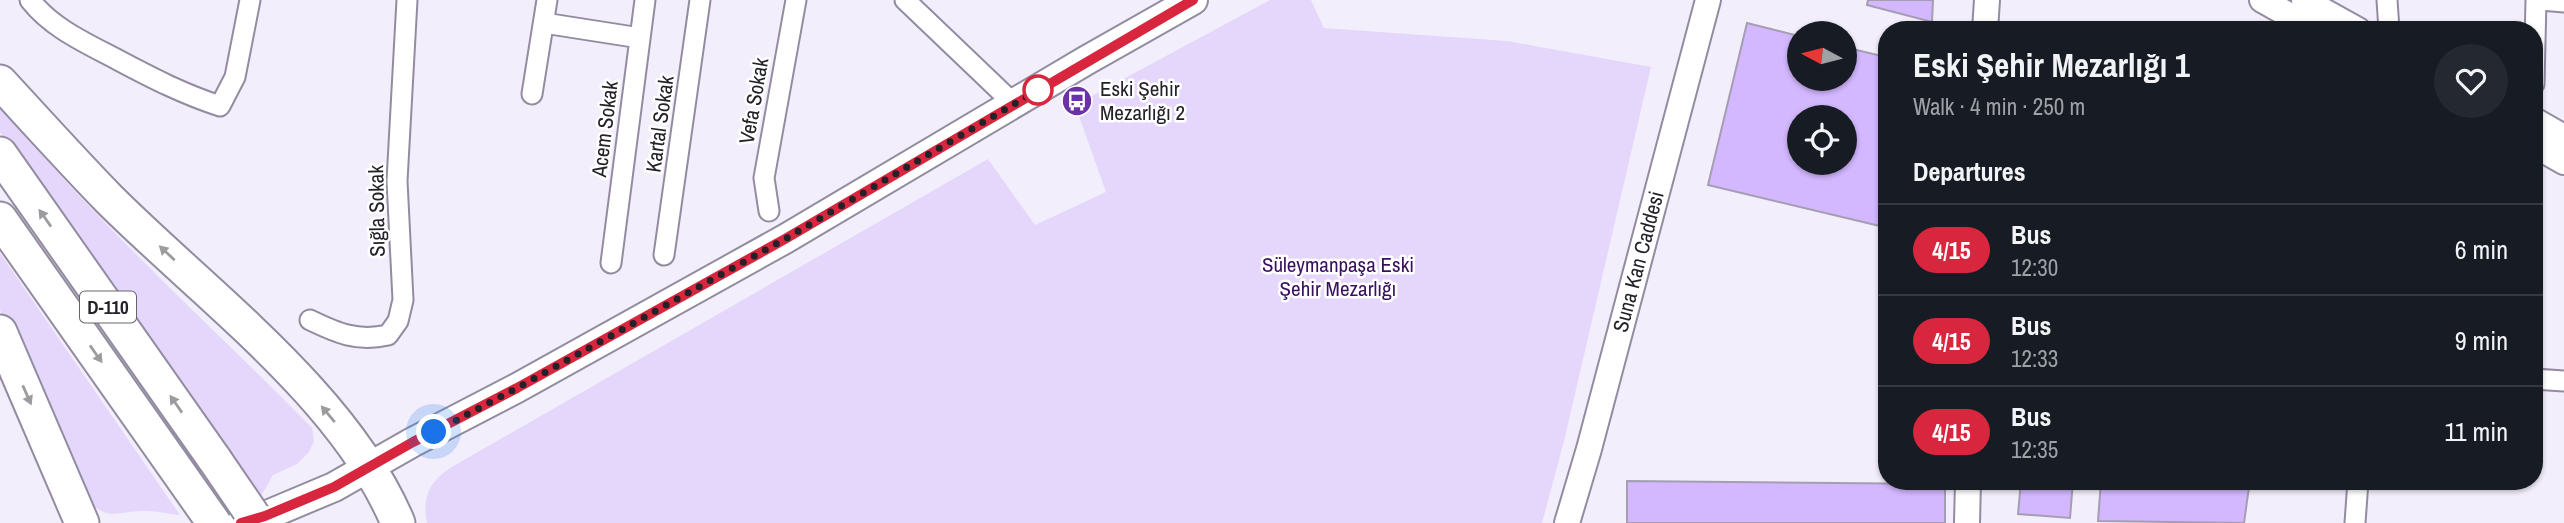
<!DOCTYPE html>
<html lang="en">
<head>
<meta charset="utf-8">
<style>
  body { margin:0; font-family:"Archivo Narrow",sans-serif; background:#242831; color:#f1f3f6; height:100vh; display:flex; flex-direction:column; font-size:26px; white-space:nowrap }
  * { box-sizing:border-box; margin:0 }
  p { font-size:23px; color:#9ea1a6 }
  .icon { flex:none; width:38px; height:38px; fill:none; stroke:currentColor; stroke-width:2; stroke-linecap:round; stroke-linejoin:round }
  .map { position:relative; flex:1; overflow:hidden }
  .panel { position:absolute; left:1878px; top:21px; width:665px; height:469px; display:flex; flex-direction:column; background:#171b24; border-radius:28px; box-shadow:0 2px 5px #0004 }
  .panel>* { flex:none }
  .badge { padding:0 14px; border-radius:23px; font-size:24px; line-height:46px }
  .needle { width:46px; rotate:277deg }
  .controls { position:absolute; left:1787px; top:21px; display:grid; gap:14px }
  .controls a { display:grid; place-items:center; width:70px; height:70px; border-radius:50%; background:#171b24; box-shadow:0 2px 5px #0004; font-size:35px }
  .you { position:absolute; width:35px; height:35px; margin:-18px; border:5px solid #fff; border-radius:50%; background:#1a73e8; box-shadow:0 0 0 10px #1a73e833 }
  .map>.badge { position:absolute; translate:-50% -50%; box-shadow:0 0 0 4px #fff }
  h2 { padding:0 35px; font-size:26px; line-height:63px }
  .round { display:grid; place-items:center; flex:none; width:74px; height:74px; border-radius:37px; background:#242831 }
  .headline { display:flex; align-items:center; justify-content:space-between; height:119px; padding:0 35px }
  h1 { font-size:33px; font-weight:700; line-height:52px }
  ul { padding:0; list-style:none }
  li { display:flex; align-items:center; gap:21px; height:91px; padding:0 35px; border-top:2px solid #363941 }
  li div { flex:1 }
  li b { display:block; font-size:26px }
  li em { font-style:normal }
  li .badge { min-width:77px; font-weight:700; text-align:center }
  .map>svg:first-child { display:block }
  .green { fill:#e5d7fb }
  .building { fill:#d3b7ff; stroke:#a59db2; stroke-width:2; fill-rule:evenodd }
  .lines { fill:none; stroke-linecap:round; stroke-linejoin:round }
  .minor-casing { stroke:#938ca1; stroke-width:23 }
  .tertiary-casing { stroke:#938ca1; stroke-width:28 }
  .secondary-casing { stroke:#938ca1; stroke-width:32 }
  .trunk-casing { stroke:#938ca1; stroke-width:37 }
  .minor { stroke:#fff; stroke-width:19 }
  .tertiary { stroke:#fff; stroke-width:24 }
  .secondary { stroke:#fff; stroke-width:28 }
  .trunk { stroke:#fff; stroke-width:33 }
  .trunk-bridge-casing { stroke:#938ca1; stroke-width:37; stroke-linecap:butt }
  .trunk-bridge { stroke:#fff; stroke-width:33 }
  .oneway { fill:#9c9b9f }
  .line-casing { stroke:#fff; stroke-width:16 }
  .line { stroke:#d7263d; stroke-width:10 }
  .walk { stroke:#242129; stroke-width:7; stroke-dasharray:0 12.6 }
  .stop-dot { fill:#fff; stroke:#d7263d; stroke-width:3.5 }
  .labels { text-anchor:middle; stroke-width:5; stroke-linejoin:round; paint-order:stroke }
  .shield { fill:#fff; stroke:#666469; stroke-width:2 }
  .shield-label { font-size:19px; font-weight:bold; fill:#242129 }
  .poi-label { font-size:21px; fill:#242129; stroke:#fff; text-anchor:start }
  .street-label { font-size:21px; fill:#242129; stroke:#fff }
  .park-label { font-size:21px; fill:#38105e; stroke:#fff }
</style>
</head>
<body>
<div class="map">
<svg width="2564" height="523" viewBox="0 0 2564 523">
  <rect width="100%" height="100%" fill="#f3eefb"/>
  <path class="green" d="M1270,0H1311L1324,28L1507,41L1651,67L1564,441L1542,523H427C422,498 429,482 450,468L988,159L1035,225L1106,192L1075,105Z
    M0,106C95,222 207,321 312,428L314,441L309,452L297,464L273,475L261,496L0,132Z
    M0,253L180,515C169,514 157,511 146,511C112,511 111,523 83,497L0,310Z"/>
  <path class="building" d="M1868,0H1933L1932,22L1867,5Z
    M1747,23L1799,36V79H1844V47L1886,57V216L1884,227L1708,185ZM1799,117H1844V163H1799Z
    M1627,481L1945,484V523H1627Z
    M2021,481H2073L2070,518L2018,514Z
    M2101,481H2204L2249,487L2244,523L2098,521Z"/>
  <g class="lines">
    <g class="minor-casing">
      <path id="minor" d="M30,0C53,29 86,43 118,60C152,78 183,94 220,106L235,77L250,0
        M905,0L1015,105
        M2387,0L2389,30
        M2539,0L2564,2
        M544,23L640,38
        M2534,84L2536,0
        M532,94L547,0
        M769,211L764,178L796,0
        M664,255L700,0
        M611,263L645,0
        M310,320C337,333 357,342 388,335L398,321L403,300L397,181L407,0
        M2534,379L2564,381
        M2355,523L2358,481"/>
    </g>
    <g class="tertiary-casing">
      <g id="tertiary">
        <path d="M2262,0L2316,30"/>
        <path d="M2304,0L2358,30"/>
        <path d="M1985,30L1987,0"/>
        <path d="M2534,120L2564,137"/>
        <path d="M2534,145L2564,162"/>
        <path id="s1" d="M1567,523L1589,449L1708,0"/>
        <path d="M1967,523L1968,481"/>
      </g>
    </g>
    <g class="secondary-casing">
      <path id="secondary" d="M241,523L265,516L334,487L413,442L517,388L785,239L1087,60L1193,0"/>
    </g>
    <g class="trunk-casing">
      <path id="trunk" d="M0,82C36,121 72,161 109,199C205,295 345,396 398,523
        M0,154L215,460
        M0,219L214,523
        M0,332L82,523"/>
    </g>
    <use href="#minor" class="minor"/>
    <use href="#tertiary" class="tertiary"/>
    <use href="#secondary" class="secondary"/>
    <use href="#trunk" class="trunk"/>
    <g class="trunk-bridge-casing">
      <path id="trunk-bridge" d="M215,460L258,523"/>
    </g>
    <use href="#trunk-bridge" class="trunk-bridge"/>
  </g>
  <defs><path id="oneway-solid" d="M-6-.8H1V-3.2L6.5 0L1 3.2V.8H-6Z" transform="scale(1.75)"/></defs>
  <g class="oneway">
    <use href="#oneway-solid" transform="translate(45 218) rotate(-125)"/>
    <use href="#oneway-solid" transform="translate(167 253) rotate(-137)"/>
    <use href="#oneway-solid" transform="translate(96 354) rotate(55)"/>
    <use href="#oneway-solid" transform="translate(27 395) rotate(66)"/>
    <use href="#oneway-solid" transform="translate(176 404) rotate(-125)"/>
    <use href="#oneway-solid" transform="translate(328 414) rotate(-130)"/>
  </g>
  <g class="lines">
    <g class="line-casing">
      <path id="line" d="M241,523L265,516L334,487L413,442L517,388L785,239L1193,0"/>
    </g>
    <use href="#line" class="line"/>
    <path class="walk" d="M434,432L517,388L785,239L1038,90"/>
  </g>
  <defs>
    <g id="bus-disc" transform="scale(1.575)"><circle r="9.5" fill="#6b31a7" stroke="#fff"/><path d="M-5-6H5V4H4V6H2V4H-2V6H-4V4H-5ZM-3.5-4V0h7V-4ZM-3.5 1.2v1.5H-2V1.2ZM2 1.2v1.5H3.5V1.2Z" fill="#fff"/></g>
  </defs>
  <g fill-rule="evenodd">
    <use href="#bus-disc" x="1077" y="101"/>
  </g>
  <circle class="stop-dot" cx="1038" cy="90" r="14"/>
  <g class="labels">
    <rect class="shield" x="80" y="291.5" width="56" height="31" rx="5"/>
    <g class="shield-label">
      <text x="108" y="314">D-110</text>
    </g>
    <g class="poi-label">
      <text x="1100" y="96">Eski Şehir<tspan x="1100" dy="24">Mezarlığı 2</tspan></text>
    </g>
    <g class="street-label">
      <text transform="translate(754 101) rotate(-80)" y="7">Vefa Sokak</text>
      <text transform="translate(660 124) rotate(-82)" y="7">Kartal Sokak</text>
      <text transform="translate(605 129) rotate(-83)" y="7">Acem Sokak</text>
      <text transform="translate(377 211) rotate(-91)" y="7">Sığla Sokak</text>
      <text dy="7" stroke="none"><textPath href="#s1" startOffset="271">Suna Kan Caddesi</textPath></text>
    </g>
    <g class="park-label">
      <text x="1338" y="272">Süleymanpaşa Eski<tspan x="1338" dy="24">Şehir Mezarlığı</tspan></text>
    </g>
  </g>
</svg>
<div class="controls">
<a><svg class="needle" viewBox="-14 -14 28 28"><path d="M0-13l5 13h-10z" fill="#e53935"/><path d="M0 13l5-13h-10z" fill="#9ea1a6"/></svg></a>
<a><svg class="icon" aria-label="locate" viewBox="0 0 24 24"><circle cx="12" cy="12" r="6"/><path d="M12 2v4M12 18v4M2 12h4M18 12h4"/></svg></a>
</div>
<div class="you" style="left:434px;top:432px"></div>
<section class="panel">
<div class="headline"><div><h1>Eski Şehir Mezarlığı 1</h1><p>Walk · 4 min · 250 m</p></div><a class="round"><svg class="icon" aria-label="heart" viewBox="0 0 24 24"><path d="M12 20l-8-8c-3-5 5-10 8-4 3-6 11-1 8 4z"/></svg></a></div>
<h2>Departures</h2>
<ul>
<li><span class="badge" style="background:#d7263d;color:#fff">4/15</span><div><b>Bus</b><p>12:30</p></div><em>6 min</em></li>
<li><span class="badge" style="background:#d7263d;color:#fff">4/15</span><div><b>Bus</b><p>12:33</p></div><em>9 min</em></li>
<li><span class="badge" style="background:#d7263d;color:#fff">4/15</span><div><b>Bus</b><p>12:35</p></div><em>11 min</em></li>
</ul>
</section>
</div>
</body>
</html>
